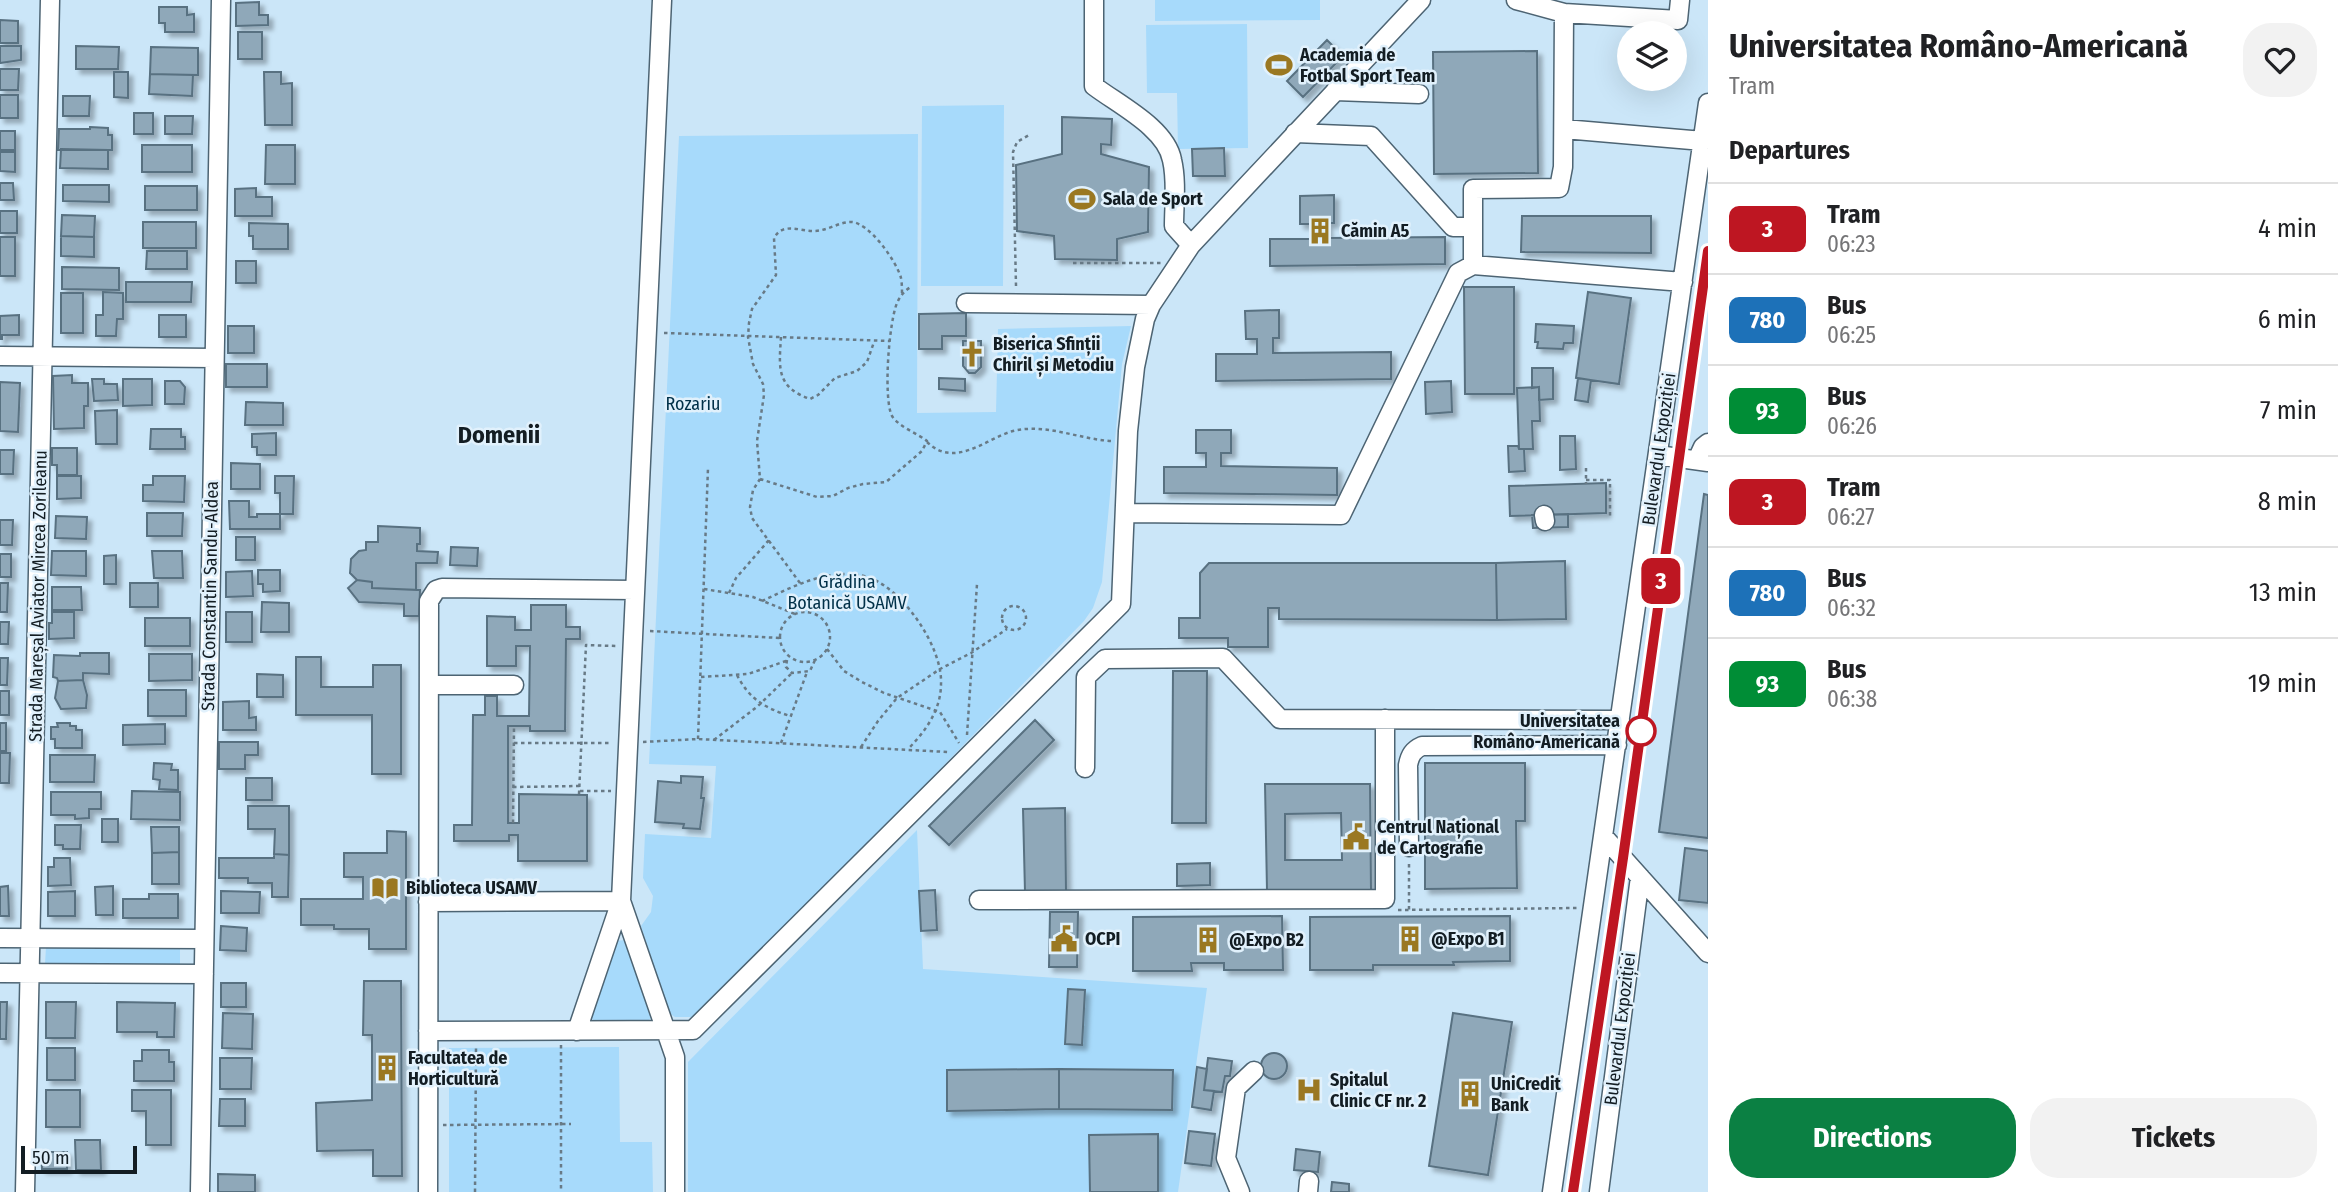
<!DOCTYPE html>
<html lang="en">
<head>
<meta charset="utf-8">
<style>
  body { margin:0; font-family:"Fira Sans Condensed",sans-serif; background:#f2f2f2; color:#202124; height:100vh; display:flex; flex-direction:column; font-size:26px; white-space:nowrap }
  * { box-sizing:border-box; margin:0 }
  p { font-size:23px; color:#757577 }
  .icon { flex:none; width:38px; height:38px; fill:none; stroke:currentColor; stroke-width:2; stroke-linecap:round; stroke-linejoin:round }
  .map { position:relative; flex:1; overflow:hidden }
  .side { display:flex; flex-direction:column; background:#fff; width:630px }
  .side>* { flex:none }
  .badge { padding:0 14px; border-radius:10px; font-size:24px; line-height:46px }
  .fabs { position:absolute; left:1617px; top:21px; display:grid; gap:14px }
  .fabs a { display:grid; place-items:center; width:70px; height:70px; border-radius:50%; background:#fff; box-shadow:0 7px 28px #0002; font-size:35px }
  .scale { position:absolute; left:21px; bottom:18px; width:116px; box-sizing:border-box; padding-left:7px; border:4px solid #131d23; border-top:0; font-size:19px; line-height:24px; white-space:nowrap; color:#131d23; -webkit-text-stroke:5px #e1f1fc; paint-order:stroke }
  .map>.badge { position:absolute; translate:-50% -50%; box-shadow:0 0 0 4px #fff }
  h2 { padding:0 21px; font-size:26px; line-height:63px }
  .round { display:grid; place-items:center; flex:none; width:74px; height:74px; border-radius:28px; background:#f2f2f2 }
  .summary { display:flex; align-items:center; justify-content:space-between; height:119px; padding:0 21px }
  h1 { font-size:33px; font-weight:700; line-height:52px }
  .cta { display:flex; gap:14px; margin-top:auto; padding:14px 21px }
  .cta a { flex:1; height:80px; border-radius:28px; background:#0b8043; color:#fff; font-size:28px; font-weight:700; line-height:80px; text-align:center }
  .cta a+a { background:#f2f2f2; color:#202124 }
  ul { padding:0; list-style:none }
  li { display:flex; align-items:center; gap:21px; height:91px; padding:0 21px; border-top:2px solid #e0e0e0 }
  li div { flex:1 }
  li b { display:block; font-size:26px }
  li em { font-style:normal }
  li .badge { min-width:77px; font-weight:700; text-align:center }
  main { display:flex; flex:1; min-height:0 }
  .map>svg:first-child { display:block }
  .green { fill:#a7dafb }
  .building { fill:#8fa8b9; stroke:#597181; stroke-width:2; fill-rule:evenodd; filter:url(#shadow) }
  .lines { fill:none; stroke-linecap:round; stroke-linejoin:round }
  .minor-casing { stroke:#4d6473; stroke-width:21 }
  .path { stroke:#687a86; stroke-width:2.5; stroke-dasharray:3.5 3.5; stroke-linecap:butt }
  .minor { stroke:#fff; stroke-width:18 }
  .line-casing { stroke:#fff; stroke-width:16 }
  .line { stroke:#be1622; stroke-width:10 }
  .stop-dot { fill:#fff; stroke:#be1622; stroke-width:3.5 }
  .labels { text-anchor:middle; stroke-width:5; stroke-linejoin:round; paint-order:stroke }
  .poi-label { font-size:18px; font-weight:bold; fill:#131d23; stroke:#e1f1fc; text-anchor:start }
  .park-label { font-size:18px; fill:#003048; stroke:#e1f1fc }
  .street-label { font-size:18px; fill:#131d23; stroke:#e1f1fc }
  .stop-label { font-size:18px; font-weight:bold; fill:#131d23; stroke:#e1f1fc; text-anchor:end }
  .district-label { font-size:24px; font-weight:bold; fill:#131d23; stroke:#e1f1fc }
</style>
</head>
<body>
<main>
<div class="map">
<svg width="1708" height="1192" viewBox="0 0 1708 1192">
  <defs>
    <filter id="shadow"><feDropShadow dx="4.5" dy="4.5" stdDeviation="2" flood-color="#0004"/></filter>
  </defs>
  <rect width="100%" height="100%" fill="#cbe6f8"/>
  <path class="green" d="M1155,0H1320V20L1155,21Z
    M1247,24L1248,148L1178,149L1177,93H1147L1146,25Z
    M1004,105L1003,286H921L922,106Z
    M918,134L917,413L996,412L998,329L1131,326L1122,364L1102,582L1093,608L1084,621L699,1017H675L669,1013L641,926L651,912L653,896L643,878L645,834L711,838L716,766L649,764L679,136Z
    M917,830L923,969L1207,988L1178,1192H688V1062Z
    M626,940L652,1016L647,1023H600L593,1020L591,1015L614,941Z
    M46,947L180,948V964H45Z
    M619,1047L620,1142H652L653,1192H449V1048Z"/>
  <path class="building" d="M259,2V15H268V25L236,26V3Z
    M159,7H187V15L194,14V32H165V23H159Z
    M0,20L18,21V43H0Z
    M238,32H262V59H238Z
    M1327,40L1343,56L1303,97L1287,81Z
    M0,46H21V60L0,63Z
    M76,46L119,47L118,69H76Z
    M151,47L198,48V75L150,74Z
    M1537,51L1538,173L1434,174L1433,52Z
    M0,69H19L18,90H0Z
    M114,72H128V98L114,97Z
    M264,72H281V84L292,83V125H265Z
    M150,74L193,75L192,96L149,94Z
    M0,95H18V118H0Z
    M63,96H90L89,116H63Z
    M134,113H153V134H134Z
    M165,116H193L192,134H165Z
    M1062,117L1112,119L1111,145L1101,144V154L1149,167L1148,232L1117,239V260L1055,259L1054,236L1017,231L1016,165L1062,154Z
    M90,127L108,128V135H112V150H58L59,129H90Z
    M0,131H15V150H0Z
    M142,145H192V172H142Z
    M266,145H295V184H265Z
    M1224,148L1225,176H1193L1192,149Z
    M61,149L108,150V169L60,168Z
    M0,152H15V172L0,171Z
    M0,183H13L14,200H0Z
    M63,185H109V202L63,201Z
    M145,186H197V210H145Z
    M256,188V197H272V216H235V189Z
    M1334,195V223H1327L1328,238L1445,237V264L1270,266V239H1312V224H1300V196Z
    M0,211H17V233H0Z
    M62,215L95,216L94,237L61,236Z
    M1522,216H1651V253L1521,252Z
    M143,222H196V248H143Z
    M249,223L288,224V249H253V236H249Z
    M61,236L94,237V257L61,256Z
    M0,237H15V276H0Z
    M147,251H187V269H146Z
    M236,261H256V283H236Z
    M62,267L119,268V290L62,289Z
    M126,282H192L191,302H126Z
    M1464,287H1514V394H1465Z
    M103,292L123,293V319H117L116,336H96V315H103Z
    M1588,292L1631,298L1619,384L1576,378Z
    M61,293H83V333H61Z
    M1279,310V338H1273V353L1391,352V379L1216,381V354H1257V339H1246L1245,311Z
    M966,313V336H942V349H919V314Z
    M19,315V335H2V339H0V316Z
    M159,315H186V337H159Z
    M1536,324L1574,326L1573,343H1564L1563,349L1537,348L1538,342H1535Z
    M228,326H254V353H228Z
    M963,341H981V367L975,373H969L963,366Z
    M226,364H267V387H226Z
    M1532,368H1553V399L1539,400V387L1532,388Z
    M72,375V383H88V406H84V428L54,429L53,376Z
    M939,378L965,379V391L939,389Z
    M1578,378L1591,380L1588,402L1575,400Z
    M92,379H104V384H117L118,400L94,401Z
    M123,379H152V405L123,406Z
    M165,381H180L185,387L184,404H165Z
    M1451,381L1452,412L1426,414L1425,382Z
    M0,382L20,383L18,432L0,431Z
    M1539,387L1540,421H1532L1533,449H1519L1517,388Z
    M246,402L283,403V425H245Z
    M117,410V444H96L95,411Z
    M151,429H181V437H185V449H150Z
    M1196,430H1231V453H1221V466L1337,468V495L1164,493V467H1206V453H1196Z
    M276,433V455H257V447H252V434Z
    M1560,436H1575L1576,469L1560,470Z
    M1508,446H1518L1519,449H1524L1525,471L1509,472Z
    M52,448H77V475H57V465H52Z
    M0,450H14L13,474H0Z
    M231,463L260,464V489H231Z
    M57,476H81V498L57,499Z
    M153,476H185L184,502L143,501V485H153Z
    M275,476H294L293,514H280V493H275Z
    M1606,483V513L1510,516L1509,486Z
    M1704,494L1708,495V838L1659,832Z
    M229,501H249V517H257V514H280V529H230Z
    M147,513H183L182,536H147Z
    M1568,514V527L1533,528L1532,515Z
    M56,516L87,517L86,539L55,538Z
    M0,520H13L12,545H0Z
    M378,526L420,528V544H417V551L438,552L437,563H416V590L372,588V582L357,580L350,573L351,559L359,551L366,550V542H378Z
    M236,537H255V560H236Z
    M451,547L478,548L477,566L450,565Z
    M52,551H86V576L51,575Z
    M152,551H182L183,578H154Z
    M0,554H11V577H0Z
    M116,555V584H104V556Z
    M1565,561L1566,619L1497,620L1496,563Z
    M1209,563H1496L1497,620L1279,619V608H1268V647H1228V638H1179V618H1200V573Z
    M258,570H280V591L263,592V584H258Z
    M252,571L253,596L226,597V572Z
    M357,580L372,582V588L420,590L419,616H404V604L359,602L348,588Z
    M0,583H8L7,612H0Z
    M130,583H158V607H130Z
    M52,587H81L82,610H52Z
    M262,602L289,603V632H261Z
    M531,605H566V627H580V639H566L565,731H530V726H508V823H519V794L587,795V861H518V835H509V841H454V825H472L473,715H485V696H497V716H529L530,646H516V666H487V616L515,617V630H531Z
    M52,612H74V638L49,639V623H52Z
    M226,612H252V642H226Z
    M145,618H190V646H145Z
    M0,622H9L8,644H0Z
    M80,653H109V674L83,673V680L58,681L57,678L53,677L54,655L80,656Z
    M149,654H192V680L149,681Z
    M296,657H321V687H373V665H401V774H372V715H296Z
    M0,658H8L7,685H0Z
    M1173,671H1207L1206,823H1172Z
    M257,674L283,675V697H257Z
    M83,680L87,695L86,708L61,709L55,698L58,681Z
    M148,690H186V716H148Z
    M0,691H9V715H0Z
    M249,701V718L256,717V730H223V702Z
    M1035,720L1054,740L949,845L929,826Z
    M0,723H6V751H0Z
    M57,723H70V726H76V730H82V748H55V739H51V727H58Z
    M165,724V744L123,745V725Z
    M219,742H258V755H245V769H219Z
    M0,753H10L9,783H0Z
    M50,755H95L94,782H50Z
    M154,763L172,764L171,770H178V790L159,789L160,780L153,779Z
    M1425,763H1525V821H1516L1517,888L1425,889Z
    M681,776L703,777L701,798H704L700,829L683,828L684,824L655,822L658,781L681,783Z
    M246,778H272V800H246Z
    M1265,784H1370L1371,891L1267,890ZM1341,813L1342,860H1285V814Z
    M132,791L180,792V820L131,819Z
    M51,792H101V809H89V818L75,819V815H51Z
    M248,806H289V855L274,854L275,829H248Z
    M1065,808L1066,891L1025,892L1023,809Z
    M102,819H118V842H102Z
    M55,825H81L80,849H63V845H55Z
    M151,827H179V852L152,853Z
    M387,831L406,832V949H369V929H334V925H301V899H363V877H344V853H387Z
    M1685,848L1708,851V903L1679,900Z
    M179,852V884H152V853Z
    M274,854L289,855L288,897H272V883H248V878H219V858H274Z
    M54,858H70L71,885L48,886V867H54Z
    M1210,863V885L1177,886V864Z
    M8,886L9,916H0V887Z
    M113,886V915H96L95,887Z
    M935,890L937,930L921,931L919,891Z
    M75,891V916H48V892Z
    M221,891L260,892L259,913H221Z
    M149,894H178V918H123V899H149Z
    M1050,912H1078L1077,967H1049Z
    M1282,916L1283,970H1224V963H1191L1192,971H1133V917Z
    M1510,916V961L1453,962L1454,965H1373V970H1310V917Z
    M221,926L247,928L246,951L220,950Z
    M364,981H401L402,1176H373V1150L317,1151L316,1103L372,1100V1035H363Z
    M221,983H246V1007H221Z
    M1068,989L1085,990L1082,1045L1065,1044Z
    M0,1002H7L6,1039H0Z
    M46,1002H76L75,1038H46Z
    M117,1002L175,1003L174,1037H157V1032H117Z
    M223,1013L253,1014L252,1049L222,1048Z
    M1453,1013L1512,1022L1488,1175L1429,1166Z
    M47,1048H75V1080H47Z
    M142,1050H169V1062H174V1081H134V1061H142Z
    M1261 1066a13 13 0 1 1 26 0a13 13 0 1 1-26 0Z
    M220,1058H252L251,1089H220Z
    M1208,1058L1232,1061L1230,1076H1225L1222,1092L1204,1090Z
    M1197,1067L1207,1069L1204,1090L1214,1091L1211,1110L1192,1107Z
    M1059,1069V1109L947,1111V1070Z
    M1059,1069L1173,1070L1172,1110L1059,1109Z
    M46,1090H80V1127H46Z
    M132,1090H171V1145H146V1111H132Z
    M220,1099H245V1126H219Z
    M1189,1131L1215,1134L1211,1166L1185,1163Z
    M1158,1134V1192H1090L1089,1135Z
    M75,1140H100L101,1170H76Z
    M1296,1149L1320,1152L1318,1172L1294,1170Z
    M41,1152H67V1169H42Z
    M218,1174L255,1175V1192H218Z
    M1332,1182L1349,1184V1192H1331Z"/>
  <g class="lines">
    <g class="minor-casing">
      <path id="minor" d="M1094,0V86C1119,105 1166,128 1172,160C1177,181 1174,205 1174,226L1191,245
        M1516,0L1564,13L1678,20L1680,0
        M1335,91L1419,94
        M1564,129L1703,141
        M1295,133L1371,136L1453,227H1473V265L1683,282
        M1473,227V189L1559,188L1563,167L1564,13
        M966,303L1151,305
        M0,356L214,358
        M1658,455L1708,462
        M1697,460L1703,447L1708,443
        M1126,513L1341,515L1458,273L1473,265
        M1544,515L1545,521
        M429,685H514
        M1085,768L1086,677L1105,659L1223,658L1280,719L1620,720
        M1604,837L1708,953
        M1409,847L1408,765C1410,755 1413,750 1422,746L1617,745
        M979,900L1385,899V719
        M428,902L621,901L662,0
        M0,938L204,939
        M0,973L204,974
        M428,1031L693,1030L1121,604L1128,431L1135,367L1145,319L1151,305L1191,245L1421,0
        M577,1031L621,901L675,1057V1192
        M25,1192L50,0
        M200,1192L221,0
        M428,1192L429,601L436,590L442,588L635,590
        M1240,1192L1226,1158L1236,1088L1254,1071
        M1308,1192L1309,1181
        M1552,1192L1708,103
        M1599,1192L1640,877"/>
    </g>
    <path class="path" d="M1073,263H1161
      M1016,286L1013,152L1017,142L1031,134
      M664,333L890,341
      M781,337C779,368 776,387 810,399L818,395L835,378L857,371L867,362L874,342
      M927,442C955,469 985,439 1013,431C1046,423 1078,439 1111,441
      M1586,468V484
      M760,479L817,497L833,496L848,488L863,484L886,482L922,451L927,441C917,433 899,427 892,416C883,398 889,322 897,303C900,296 905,290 911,287
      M1586,480H1610V519
      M800,583L752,518L750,507L753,490L760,479L757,441L764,395L763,384L753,364L748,337L749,323L752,309L776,275L774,238C783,222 799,231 814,231C827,231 839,222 851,222C869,222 897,262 901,278C902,283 902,289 902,294
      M704,589L753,597L795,614
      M729,593L736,578L769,540
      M762,601C794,586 828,568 864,576C901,585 943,647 941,684C941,710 925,732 908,749
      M1002 618a12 12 0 1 1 24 0a12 12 0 1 1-24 0Z
      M780 637a25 25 0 1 1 50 0a25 25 0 1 1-50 0Z
      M650,631L780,638
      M827,649L844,671L862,682L884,693L940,712L959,743
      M787,660L786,667L792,673L810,671L815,660
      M737,675C749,699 765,708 790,716
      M701,677L748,674L786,661
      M967,735L977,584
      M698,739L708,468
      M714,740L758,706L792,673
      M643,742L698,739L948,752
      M514,743H612
      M781,743L807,672
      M861,747L878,721L897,698L940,669L971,653L1007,629
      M513,787L580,786
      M580,791H611
      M579,794L586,645L616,646
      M513,823L514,726
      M1409,864V910
      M1398,910L1577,908
      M561,1045V1192
      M443,1125L571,1124
      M475,1192L476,1048"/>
    <use href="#minor" class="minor"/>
  </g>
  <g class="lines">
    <g class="line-casing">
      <path id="line" d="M1573,1192L1623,858L1708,251"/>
    </g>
    <use href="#line" class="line"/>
  </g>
  <defs>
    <g id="stadium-bare" transform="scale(2.1)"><path d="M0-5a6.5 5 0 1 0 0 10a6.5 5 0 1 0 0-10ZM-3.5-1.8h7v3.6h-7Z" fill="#9a7822" stroke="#e1f1fc" stroke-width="2.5" paint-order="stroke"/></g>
    <g id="building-bare" transform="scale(2.1)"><path d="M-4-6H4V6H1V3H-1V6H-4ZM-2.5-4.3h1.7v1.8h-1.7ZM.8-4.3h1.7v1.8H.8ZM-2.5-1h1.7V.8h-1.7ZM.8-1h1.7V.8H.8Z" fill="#9a7822" stroke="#e1f1fc" stroke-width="2.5" paint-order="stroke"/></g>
    <g id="church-bare" transform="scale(2.1)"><path d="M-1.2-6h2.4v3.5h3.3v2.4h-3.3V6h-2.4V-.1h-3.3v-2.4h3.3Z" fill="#9a7822" stroke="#e1f1fc" stroke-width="2.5" paint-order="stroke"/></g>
    <g id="civic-bare" transform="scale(2.1)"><path d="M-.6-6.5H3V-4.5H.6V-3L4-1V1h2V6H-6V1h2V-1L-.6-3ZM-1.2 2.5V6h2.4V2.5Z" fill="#9a7822" stroke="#e1f1fc" stroke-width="2.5" paint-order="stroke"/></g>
    <g id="library-bare" transform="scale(2.1)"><path d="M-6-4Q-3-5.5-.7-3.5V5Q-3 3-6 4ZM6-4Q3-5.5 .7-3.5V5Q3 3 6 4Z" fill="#9a7822" stroke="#e1f1fc" stroke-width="2.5" paint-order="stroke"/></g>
    <g id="hospital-bare" transform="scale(2.1)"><path d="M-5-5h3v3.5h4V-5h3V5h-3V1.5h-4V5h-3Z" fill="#9a7822" stroke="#e1f1fc" stroke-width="2.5" paint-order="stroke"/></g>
  </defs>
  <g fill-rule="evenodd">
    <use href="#stadium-bare" x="1279" y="65"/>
    <use href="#stadium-bare" x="1082" y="199"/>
    <use href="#building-bare" x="1320" y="231"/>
    <use href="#church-bare" x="972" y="354"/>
    <use href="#civic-bare" x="1356" y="837"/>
    <use href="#library-bare" x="385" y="888"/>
    <use href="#civic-bare" x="1064" y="939"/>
    <use href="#building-bare" x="1410" y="939"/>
    <use href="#building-bare" x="1208" y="940"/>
    <use href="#building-bare" x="387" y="1068"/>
    <use href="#hospital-bare" x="1309" y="1090"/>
    <use href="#building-bare" x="1470" y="1094"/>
  </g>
  <circle class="stop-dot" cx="1641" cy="731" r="14"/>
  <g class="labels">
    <g class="poi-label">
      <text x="1300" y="61">Academia de<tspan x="1300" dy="21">Fotbal Sport Team</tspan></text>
      <text x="1103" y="205">Sala de Sport</text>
      <text x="1341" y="237">Cămin A5</text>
      <text x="993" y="350">Biserica Sfinții<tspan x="993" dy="21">Chiril și Metodiu</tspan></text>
      <text x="1377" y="833">Centrul Național<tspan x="1377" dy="21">de Cartografie</tspan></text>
      <text x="406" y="894">Biblioteca USAMV</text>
      <text x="1085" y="945">OCPI</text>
      <text x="1431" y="945">@Expo B1</text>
      <text x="1229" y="946">@Expo B2</text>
      <text x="408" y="1064">Facultatea de<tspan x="408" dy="21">Horticultură</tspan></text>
      <text x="1330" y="1086">Spitalul<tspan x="1330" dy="21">Clinic CF nr. 2</tspan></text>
      <text x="1491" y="1090">UniCredit<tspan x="1491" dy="21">Bank</tspan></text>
    </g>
    <g class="park-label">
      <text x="693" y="410">Rozariu</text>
      <text x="847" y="588">Grădina<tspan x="847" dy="21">Botanică USAMV</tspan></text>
    </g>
    <g class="street-label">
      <text transform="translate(1659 449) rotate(-82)" y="6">Bulevardul Expoziției</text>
      <text transform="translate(38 596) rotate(-89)" y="6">Strada Mareșal Aviator Mircea Zorileanu</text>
      <text transform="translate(210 596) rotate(-89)" y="6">Strada Constantin Sandu-Aldea</text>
      <text transform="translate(1620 1029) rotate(-83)" y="6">Bulevardul Expoziției</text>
    </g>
    <g class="stop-label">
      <text x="1620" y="727">Universitatea<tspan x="1620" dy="21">Româno-Americană</tspan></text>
    </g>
    <g class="district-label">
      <text x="499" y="443">Domenii</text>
    </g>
  </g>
</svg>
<div class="fabs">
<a><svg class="icon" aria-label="layers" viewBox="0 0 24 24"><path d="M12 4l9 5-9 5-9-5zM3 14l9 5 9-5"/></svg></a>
</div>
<div class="scale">50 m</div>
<b class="badge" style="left:1661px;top:581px;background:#be1622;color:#fff">3</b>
</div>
<section class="side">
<div class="summary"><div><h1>Universitatea Româno-Americană</h1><p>Tram</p></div><a class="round"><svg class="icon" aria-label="heart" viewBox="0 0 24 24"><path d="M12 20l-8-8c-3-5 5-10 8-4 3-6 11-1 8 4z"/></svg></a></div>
<h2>Departures</h2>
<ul>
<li><span class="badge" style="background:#be1622;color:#fff">3</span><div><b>Tram</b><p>06:23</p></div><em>4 min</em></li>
<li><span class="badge" style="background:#1d71b8;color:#fff">780</span><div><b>Bus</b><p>06:25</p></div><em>6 min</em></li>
<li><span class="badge" style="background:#008d36;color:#fff">93</span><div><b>Bus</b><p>06:26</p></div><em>7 min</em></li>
<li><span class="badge" style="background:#be1622;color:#fff">3</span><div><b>Tram</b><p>06:27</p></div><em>8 min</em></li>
<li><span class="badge" style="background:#1d71b8;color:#fff">780</span><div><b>Bus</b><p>06:32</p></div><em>13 min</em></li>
<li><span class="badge" style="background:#008d36;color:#fff">93</span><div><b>Bus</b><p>06:38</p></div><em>19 min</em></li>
</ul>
<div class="cta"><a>Directions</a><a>Tickets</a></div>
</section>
</main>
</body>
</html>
